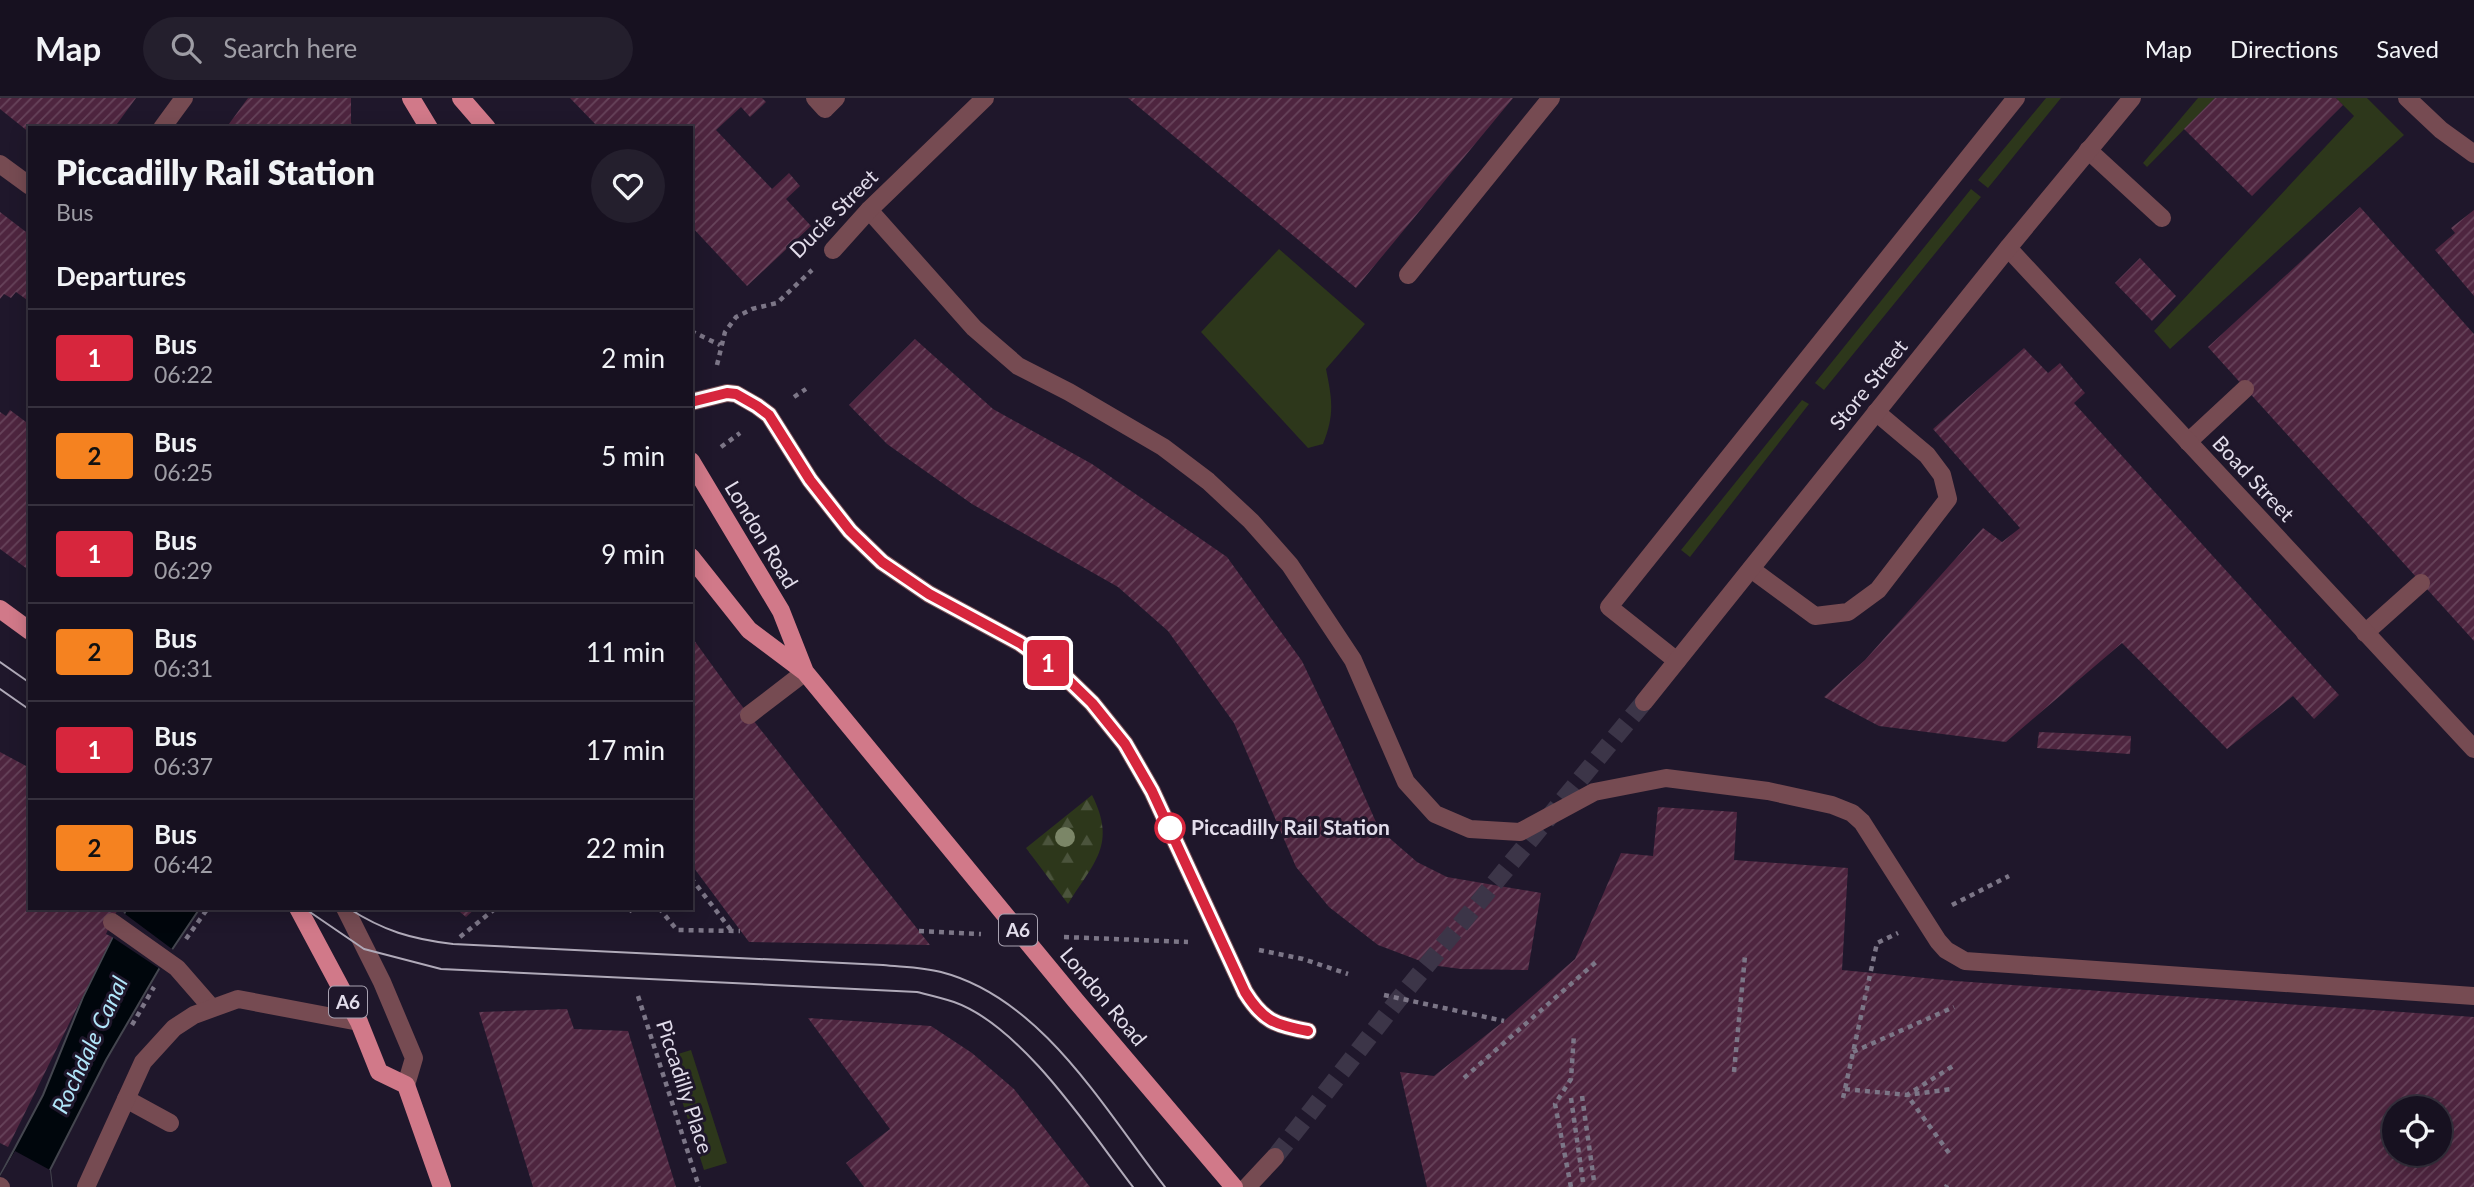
<!DOCTYPE html>
<html lang="en">
<head>
<meta charset="utf-8">
<style>
  body { margin:0; font-family:Lato,sans-serif; background:#241f2d; color:#f1f3f6; height:100vh; display:flex; flex-direction:column; font-size:26px; white-space:nowrap }
  * { box-sizing:border-box; margin:0 }
  p { font-size:23px; color:#9e9da5 }
  .icon { flex:none; width:38px; height:38px; fill:none; stroke:currentColor; stroke-width:2; stroke-linecap:round; stroke-linejoin:round }
  .map { position:relative; flex:1; overflow:hidden }
  .panel { position:absolute; left:28px; top:28px; width:665px; height:784px; display:flex; flex-direction:column; background:#171120; border-radius:0px; box-shadow:0 4px 18px #0003,0 0 0 2px #36313e }
  .panel>* { flex:none }
  .badge { padding:0 14px; border-radius:5px; font-size:24px; line-height:46px }
  .controls { position:absolute; left:2382px; top:998px; display:grid; gap:14px }
  .controls a { display:grid; place-items:center; width:70px; height:70px; border-radius:50%; background:#171120; box-shadow:0 4px 18px #0003,0 0 0 2px #36313e; font-size:35px }
  .map>.badge { position:absolute; translate:-50% -50%; box-shadow:0 0 0 4px #fff }
  h2 { padding:0 28px; font-size:26px; line-height:63px }
  .round { display:grid; place-items:center; flex:none; width:74px; height:74px; border-radius:37px; background:#241f2d }
  .head { display:flex; align-items:center; justify-content:space-between; height:119px; padding:0 28px }
  h1 { font-size:33px; font-weight:800; line-height:52px }
  ul { padding:0; list-style:none }
  li { display:flex; align-items:center; gap:21px; height:98px; padding:0 28px; border-top:2px solid #36313e }
  li div { flex:1 }
  li b { display:block; font-size:26px }
  li em { font-style:normal }
  li .badge { min-width:77px; font-weight:700; text-align:center }
  header { display:flex; align-items:center; gap:42px; box-sizing:border-box; height:98px; padding:0 35px; background:#171120; border-bottom:2px solid #36313e }
  header strong { font-size:33px }
  nav { display:flex; gap:38px; margin-inline-start:auto; font-size:24px }
  .search { width:490px; height:63px; background:#241f2d; display:flex; align-items:center; gap:18px; box-sizing:border-box; padding:0 24px; border-radius:38px; color:#9e9da5; font-size:26px }
  .map>svg:first-child { display:block }
  .grass { fill:#2d371b }
  .forest { fill:url(#forest-firs) }
  .water { fill:#00060c; stroke:#44464f; stroke-width:2 }
  .pier { fill:#1f172b }
  .building { fill:url(#building-hatch); fill-rule:evenodd }
  .lines { fill:none; stroke-linecap:round; stroke-linejoin:round }
  .tertiary-tunnel { stroke:#3c3548; stroke-width:18; stroke-dasharray:18 9; stroke-linecap:butt }
  .path { stroke:#7c7687; stroke-width:4.5; stroke-dasharray:5 5; stroke-linecap:butt }
  .service { stroke:#764b52; stroke-width:18 }
  .minor { stroke:#764b52; stroke-width:18 }
  .tertiary { stroke:#764b52; stroke-width:18 }
  .primary { stroke:#d17989; stroke-width:18 }
  .tram { stroke:#b0aab9; stroke-width:2 }
  .tree { fill:#7b8667 }
  .line-casing { stroke:#fff; stroke-width:16 }
  .line { stroke:#d7263d; stroke-width:10 }
  .stop-dot { fill:#fff; stroke:#d7263d; stroke-width:3.5 }
  .labels { text-anchor:middle; stroke-width:6; stroke-linejoin:round; paint-order:stroke }
  .shield { fill:#1f172b; stroke:#a8a2b1; stroke-width:2 }
  .shield-label { font-size:19px; font-weight:bold; fill:#e2ddeb }
  .street-label { font-size:21px; fill:#e2ddeb; stroke:#1f172b }
  .stop-label { font-size:21px; font-weight:bold; fill:#e2ddeb; stroke:#1f172b; text-anchor:start }
  .water-label { font-size:23px; font-style:italic; fill:#b1e6fa; stroke:#1f172b }
</style>
</head>
<body>
<header>
<strong>Map</strong>
<div class="search"><svg class="icon" aria-label="search" viewBox="0 0 24 24"><circle cx="10" cy="10" r="6"/><path d="M15 15l6 6"/></svg>Search here</div>
<nav><a>Map</a><a>Directions</a><a>Saved</a></nav>
</header>
<div class="map">
<svg width="2474" height="1089" viewBox="0 0 2474 1089">
  <defs>
    <pattern id="forest-firs" width="22" height="20" patternUnits="userSpaceOnUse" patternTransform="scale(1.75)"><rect width="22" height="20" fill="#2d371b"/><path d="M5 1l3.5 6h-7zM16 11l3.5 6h-7z" fill="#4b543c"/></pattern>
    <pattern id="building-hatch" width="6" height="6" patternUnits="userSpaceOnUse" patternTransform="scale(1.75)"><rect width="6" height="6" fill="#4e253f"/><path d="M-1 1l2-2M0 6l6-6M5 7l2-2" fill="none" stroke="#67445b"/></pattern>
  </defs>
  <rect width="100%" height="100%" fill="#1f172b"/>
  <path class="grass" d="M2046,0H2061L1988,90L1978,82Z
    M2198,0H2215L2147,69L2143,65Z
    M2336,0H2367L2404,37L2170,251L2154,233L2354,18Z
    M1971,91L1981,99L1824,292L1815,285Z
    M1279,151L1365,226L1326,271C1332,301 1335,316 1323,346L1308,350L1201,234Z
    M1802,302L1809,306L1690,459L1681,452Z
    M691,952L727,1065L704,1072L668,959Z"/>
  <path class="forest" d="M1092,697C1117,747 1094,764 1068,806L1026,750Z"/>
  <path class="water" d="M127,810H200L159,871L106,962L50,1072L52,1089L0,1078L43,997L83,899Z"/>
  <path class="pier" d="M121,813L176,854L163,873L109,837Z
    M15,1053L50,1072L52,1089H0V1078Z"/>
  <path class="building" d="M0,0H136L114,30H30V35L0,11Z
    M248,0H351V25L354,30H226Z
    M570,0H762L766,4L750,19L741,9L716,32L772,91L789,75L800,88L786,101L811,128L747,188L691,128V30H599Z
    M1128,0H1513L1356,190Z
    M2215,0H2336L2343,7L2252,98L2184,31Z
    M2360,109L2474,236V543L2208,249Z
    M2474,112V198L2435,152L2455,135L2451,130Z
    M0,114L30,137V204L16,194L11,200L4,196L0,201Z
    M2140,160L2176,198L2152,223L2115,185Z
    M915,241L993,311L1092,366L1227,459L1302,563L1342,647L1379,731L1417,764L1447,779L1541,795L1528,872L1461,871L1431,867L1378,847L1329,809L1296,769L1234,625L1168,533L1118,489L972,406L887,346L849,307Z
    M2024,250L2048,275L2060,265L2085,295L2074,305L2339,597L2314,621L2293,598L2227,651L2122,545L2006,644L1879,628L1824,599L1865,562L1983,430L2002,444L2020,430L1933,331Z
    M10,312L30,327V473L0,451V314L6,318Z
    M691,538L735,599L930,847L749,844L691,766Z
    M2039,634L2131,638L2130,656L2037,650Z
    M0,654L28,669L30,665V810H126L124,814L118,811L106,836L112,839L8,1049L0,1045Z
    M1658,709L1737,714L1734,762L1848,770L1842,872L1956,883L2474,919V1089H1427L1400,974L1434,978L1504,923L1575,861L1621,755L1653,758ZM2394,1010H2440V1055H2394Z
    M455,810H476L466,819Z
    M567,911L574,931L628,933L676,1089H533L479,914Z
    M808,920L931,928L972,955L1014,991L1090,1089H864L846,1065L890,1031Z"/>
  <g class="lines">
    <path class="tertiary-tunnel" d="M1275,1059L1398,902L1644,604"/>
    <path class="path" d="M691,233L720,247
      M717,267L725,234L736,219L752,211L777,205L812,172
      M794,299L806,291
      M721,349L740,335
      M691,780L731,832
      M1952,807L2009,778
      M629,810L633,815
      M659,810L677,832L740,833
      M919,833L981,836
      M460,839L496,810
      M1064,839L1188,844
      M186,841L208,810
      M1259,852L1303,861L1348,876
      M1384,897L1504,923
      M638,898L699,1089
      M132,927L154,889
      M1853,954L1954,909
      M1734,974L1745,858
      M1464,980L1596,864
      M1845,991L1907,997L1952,991
      M1582,998L1594,1083
      M1571,1000L1583,1084
      M1843,1000L1877,845L1898,835
      M1949,1055L1907,997L1953,968
      M1571,1089L1555,1006L1571,981L1574,936
      M1946,1089L1947,1087"/>
    <path class="service" d="M815,0L825,11L836,0
      M2088,52L2162,120
      M869,112L974,230L1018,268L1069,294L1163,349L1208,383L1251,423L1290,467L1353,562L1406,684L1435,716L1470,731L1520,734L1594,694L1666,680L1768,693L1832,707L1852,715L1862,724L1938,843L1946,852L1965,863L2474,898
      M1408,177L1551,0
      M2188,344L2245,291
      M1751,471L1815,518L1848,514L1878,492L1948,401L1942,377L1927,357L1876,314
      M2365,535L2421,485
      M1677,563L1609,509L2016,0
      M749,617L805,574
      M112,824L177,870L211,909
      M126,1001L170,1025"/>
    <path class="minor" d="M2407,0L2441,32L2474,56
      M162,30L184,0
      M0,66L30,88
      M2008,150L2474,651
      M833,152L869,112L985,0
      M691,304L727,295L736,296L757,308L769,317L810,382L850,433L882,464L929,496L1020,545L1059,573L1092,605L1125,646L1152,693L1245,894C1263,923 1275,927 1308,933
      M345,810L382,884L414,960L406,987
      M0,1088L1,1089
      M86,1089L143,964L174,930L194,917L238,901L359,924"/>
    <path class="tertiary" d="M1644,604L2008,150L2132,0
      M1247,1089L1275,1059"/>
    <path class="primary" d="M411,0L429,30
      M461,0L487,30
      M691,363L781,513L805,574
      M691,459L749,532L805,574L1076,903L1234,1089
      M0,511L30,533
      M298,810L359,924L379,974L406,987L442,1089"/>
    <path class="tram" d="M0,564L30,585
      M0,591L30,612
      M304,810L364,851L441,871L917,894C929,897 942,900 954,904C1022,928 1090,1033 1133,1089
      M348,810C384,833 411,841 453,846L883,867C902,869 923,869 941,874C1042,900 1104,1011 1165,1089"/>
  </g>
  <circle class="tree" cx="1065" cy="739" r="10"/>
  <g class="lines">
    <g class="line-casing">
      <path id="line" d="M691,304L727,295L736,296L757,308L769,317L810,382L850,433L882,464L929,496L1020,545L1059,573L1092,605L1125,646L1152,693L1245,894C1263,923 1275,927 1308,933"/>
    </g>
    <use href="#line" class="line"/>
  </g>
  <circle class="stop-dot" cx="1170" cy="730" r="14"/>
  <g class="labels">
    <g class="shield">
      <rect x="999" y="816.5" width="38" height="31" rx="5"/>
      <rect x="329" y="888.5" width="38" height="31" rx="5"/>
    </g>
    <g class="shield-label">
      <text x="1018" y="839">A6</text>
      <text x="348" y="911">A6</text>
    </g>
    <g class="street-label">
      <text transform="translate(834 116) rotate(-45)" y="7">Ducie Street</text>
      <text transform="translate(1869 287) rotate(-51)" y="7">Store Street</text>
      <text transform="translate(2253 381) rotate(47)" y="7">Boad Street</text>
      <text transform="translate(761 437) rotate(59)" y="7">London Road</text>
      <text transform="translate(1103 899) rotate(50)" y="7">London Road</text>
      <text transform="translate(684 989) rotate(72)" y="7">Piccadilly Place</text>
    </g>
    <g class="stop-label">
      <text x="1191" y="737">Piccadilly Rail Station</text>
    </g>
    <g class="water-label">
      <text transform="translate(90 947) rotate(-65)" y="8">Rochdale Canal</text>
    </g>
  </g>
</svg>
<div class="controls">
<a><svg class="icon" aria-label="locate" viewBox="0 0 24 24"><circle cx="12" cy="12" r="6"/><path d="M12 2v4M12 18v4M2 12h4M18 12h4"/></svg></a>
</div>
<b class="badge" style="left:1048px;top:565px;background:#d7263d;color:#fff">1</b>
<section class="panel">
<div class="head"><div><h1>Piccadilly Rail Station</h1><p>Bus</p></div><a class="round"><svg class="icon" aria-label="heart" viewBox="0 0 24 24"><path d="M12 20l-8-8c-3-5 5-10 8-4 3-6 11-1 8 4z"/></svg></a></div>
<h2>Departures</h2>
<ul>
<li><span class="badge" style="background:#d7263d;color:#fff">1</span><div><b>Bus</b><p>06:22</p></div><em>2 min</em></li>
<li><span class="badge" style="background:#f58220;color:#111">2</span><div><b>Bus</b><p>06:25</p></div><em>5 min</em></li>
<li><span class="badge" style="background:#d7263d;color:#fff">1</span><div><b>Bus</b><p>06:29</p></div><em>9 min</em></li>
<li><span class="badge" style="background:#f58220;color:#111">2</span><div><b>Bus</b><p>06:31</p></div><em>11 min</em></li>
<li><span class="badge" style="background:#d7263d;color:#fff">1</span><div><b>Bus</b><p>06:37</p></div><em>17 min</em></li>
<li><span class="badge" style="background:#f58220;color:#111">2</span><div><b>Bus</b><p>06:42</p></div><em>22 min</em></li>
</ul>
</section>
</div>
</body>
</html>
